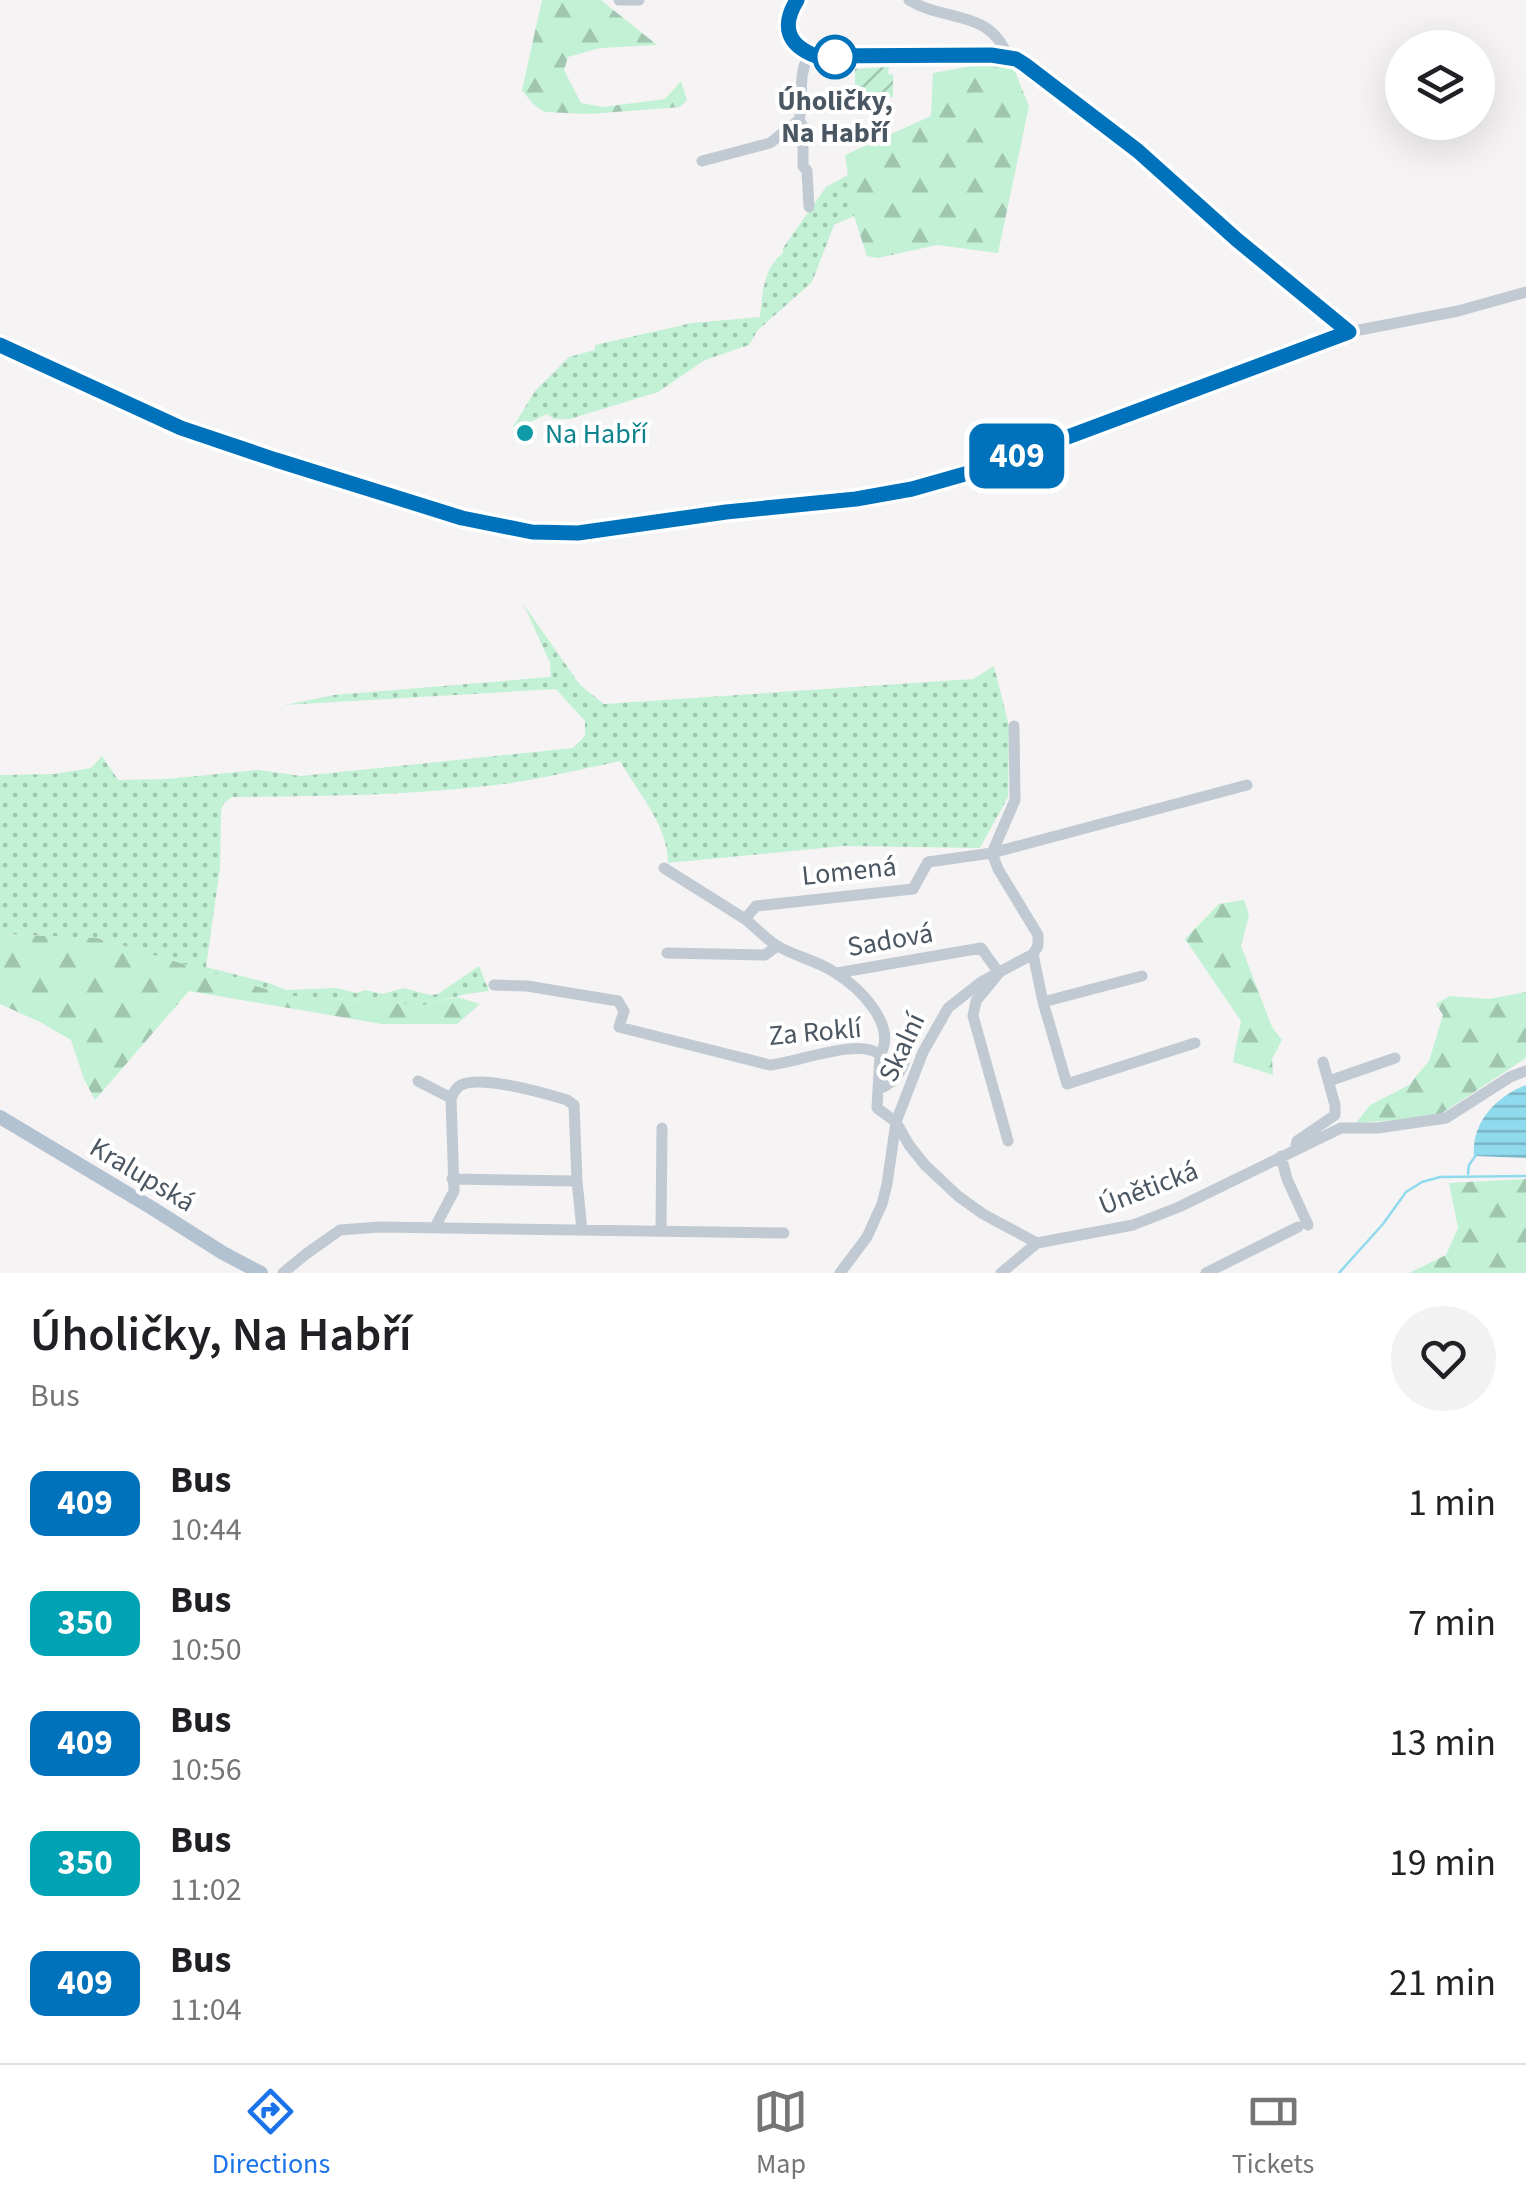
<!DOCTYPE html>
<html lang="en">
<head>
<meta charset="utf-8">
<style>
  body { margin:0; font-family:"Source Sans 3",sans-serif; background:#f2f2f2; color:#202124; height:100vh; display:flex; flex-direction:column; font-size:38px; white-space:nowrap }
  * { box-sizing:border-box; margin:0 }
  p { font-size:32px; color:#757577 }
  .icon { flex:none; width:55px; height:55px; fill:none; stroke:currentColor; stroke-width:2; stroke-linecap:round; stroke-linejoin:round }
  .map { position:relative; height:1273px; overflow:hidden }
  .details { display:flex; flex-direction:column; background:#fff; flex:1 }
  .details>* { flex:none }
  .badge { padding:0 20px; border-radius:15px; font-size:35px; line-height:65px }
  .buttons { position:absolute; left:1385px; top:30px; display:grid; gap:20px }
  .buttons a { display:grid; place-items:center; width:110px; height:110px; border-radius:50%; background:#fff; box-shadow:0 10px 40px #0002; font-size:50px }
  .map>.badge { position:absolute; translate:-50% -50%; box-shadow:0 0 0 5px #fff }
  .round { display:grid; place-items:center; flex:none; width:105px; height:105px; border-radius:52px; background:#f2f2f2 }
  .headline { display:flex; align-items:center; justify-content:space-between; height:170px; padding:0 30px }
  h1 { font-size:48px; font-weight:600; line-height:75px }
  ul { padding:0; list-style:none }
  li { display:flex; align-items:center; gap:30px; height:120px; padding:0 30px }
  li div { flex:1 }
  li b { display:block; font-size:38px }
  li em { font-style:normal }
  li .badge { min-width:110px; font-weight:700; text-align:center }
  .tab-bar { display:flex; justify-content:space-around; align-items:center; height:140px; border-top:2px solid #e0e0e0; background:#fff; font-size:28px; color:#757577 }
  .tab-bar a { display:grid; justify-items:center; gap:5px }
  .tab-bar .selected { color:#1a73e8 }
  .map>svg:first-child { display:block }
  .grass { fill:url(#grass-dots) }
  .forest { fill:url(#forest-firs) }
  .garden { fill:url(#garden-furrows) }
  .water { fill:url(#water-rules) }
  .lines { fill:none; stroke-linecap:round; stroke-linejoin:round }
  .stream { stroke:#90daee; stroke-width:2.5 }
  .minor { stroke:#c1cad2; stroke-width:11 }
  .major { stroke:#b3c2d1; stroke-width:14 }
  .line-casing { stroke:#fff; stroke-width:22 }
  .line { stroke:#0072bc; stroke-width:15 }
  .stop-dot { fill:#fff; stroke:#0072bc; stroke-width:5 }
  .culture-dot { fill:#0f9aa8; stroke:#fff; stroke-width:4 }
  .labels { text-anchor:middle; stroke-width:8; stroke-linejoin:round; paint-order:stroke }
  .stop-label { font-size:28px; font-weight:bold; fill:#4a5661; stroke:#fff }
  .culture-label { font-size:28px; fill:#0d838f; stroke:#fff; text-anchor:start }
  .street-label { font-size:28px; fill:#4a5661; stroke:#fff }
</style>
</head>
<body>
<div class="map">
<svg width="1526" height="1273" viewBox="0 0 1526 1273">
  <defs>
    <pattern id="grass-dots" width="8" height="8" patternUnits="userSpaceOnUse" patternTransform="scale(2.5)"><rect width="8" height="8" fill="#c3f1d5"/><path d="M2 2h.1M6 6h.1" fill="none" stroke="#a0c6b0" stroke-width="1.8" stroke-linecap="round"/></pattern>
    <pattern id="forest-firs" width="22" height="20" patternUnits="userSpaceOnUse" patternTransform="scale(2.5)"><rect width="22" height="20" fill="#c3f1d5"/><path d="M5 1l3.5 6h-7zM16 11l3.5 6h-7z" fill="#a0c6b0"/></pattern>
    <pattern id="garden-furrows" width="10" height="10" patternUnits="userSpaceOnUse" patternTransform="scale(2.5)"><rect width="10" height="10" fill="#c3f1d5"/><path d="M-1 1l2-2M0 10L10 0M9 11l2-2" fill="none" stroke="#a0c6b0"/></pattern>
    <pattern id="water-rules" width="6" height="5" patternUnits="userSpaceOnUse" patternTransform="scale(2.5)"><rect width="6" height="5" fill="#90daee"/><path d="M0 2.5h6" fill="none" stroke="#78b4c4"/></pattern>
  </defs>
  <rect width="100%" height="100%" fill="#f5f3f3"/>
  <path class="grass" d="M848,175L854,216L834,225L812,282L757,331L749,345L705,360L658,392L570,419H554L547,414L533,421L513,427L535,391L569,357L595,350V345L692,323L760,317C763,293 762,270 783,253V248L826,187Z
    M524,605L580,685L604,704L973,679L994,666L1009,726L1008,797L980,848L844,846L668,863C668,825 638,793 620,761C573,771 525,783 477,787C396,796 314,796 232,797L224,803L221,810L220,868L206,967L269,983L286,990L337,988L356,993L365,990L383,994L403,988L430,995L438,994L479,966L489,991L466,994L424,1005L289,996L97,938L0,934V775L54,774L91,768L102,756L118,780L167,779L259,770L301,776L573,748L585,736V721L556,689L285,705L334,695L551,677L550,663Z"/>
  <path class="forest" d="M542,0H601L657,45L600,48L568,57L564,70L581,103L603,107L665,99L681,81L687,100L680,107L589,114L544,112L532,103L522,90Z
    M999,61L1013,67L1029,106L998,253L937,245L878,258L867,256L854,216L845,155L931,116L933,73Z
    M1244,900L1249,915L1241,946L1272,1027L1282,1040L1272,1059L1273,1075L1233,1062L1241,1021L1185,939L1219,904Z
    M0,934L97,938L289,996L424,1005L457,997L480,1004L457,1024H382L189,991L95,1100L84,1079L71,1040L40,1022L0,1004Z
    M1526,992V1058L1436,1117L1356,1123L1370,1105L1409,1085L1429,1061L1443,1015L1436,1004L1450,996L1489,999Z
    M1526,1179V1273H1409L1446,1255L1458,1228L1449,1183Z"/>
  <path class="garden" d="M889,67L888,74L893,75V97L855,95V69Z"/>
  <path class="water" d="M1526,1085V1158L1474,1156C1471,1122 1497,1096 1526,1085Z"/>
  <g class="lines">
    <path class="stream" d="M1468,1174L1469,1165L1476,1155
      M1339,1273L1383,1224L1406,1192L1422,1182L1440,1177L1526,1176"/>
    <path class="minor" d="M619,0H639
      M797,0C781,26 787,46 816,56L991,55L1016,59L1024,64L1137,151L1236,239L1349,332
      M909,0C946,23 989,8 1008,57
      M702,161L770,143L799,120
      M809,207L807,171L803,166V127L799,120C805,96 796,80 809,54
      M0,345L181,428L275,460L462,518L532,532L578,533L726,512L856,499L912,489L979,470L1325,339L1349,332L1458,311L1526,292
      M992,853L1015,800L1014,726
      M664,868L745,919
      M667,953L765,955L777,946
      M1033,954L1043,1002L1067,1084L1195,1043
      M837,973L981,948L999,973L976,1001L973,1016L1008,1141
      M494,985L527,986L618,1001L624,1011L619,1027L770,1065C799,1062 860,1037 880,1055L877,1108L896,1122L909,1145L925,1165L958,1196L983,1214L1037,1243
      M1043,1002L1142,976
      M880,1055C898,1025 859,987 834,972C816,960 793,956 776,945C765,938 755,927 745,919L756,906L913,889L928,862L992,853L1247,785
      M418,1081L451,1098
      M1329,1081L1395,1058
      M879,1089C905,1079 907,1054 912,1028
      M1296,1146L1297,1141L1335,1115V1105L1323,1062
      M1281,1156L1287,1179L1308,1225
      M452,1179L577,1181
      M435,1227L454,1191L451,1098C454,1093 455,1088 461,1085C481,1075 544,1093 567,1100L574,1105L577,1181L582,1230
      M661,1230L662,1128
      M283,1273L306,1254L340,1230L379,1227L784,1233
      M840,1273L867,1237L882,1204L887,1184L896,1122L923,1052L948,1008L981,982L1033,954L1038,946V935L998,869L992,853
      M1001,1273L1037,1243L1133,1225L1179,1207L1341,1128H1378L1446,1118L1510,1077L1526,1071
      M1206,1273L1298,1227"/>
    <path class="major" d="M0,1117L152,1208L223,1253L261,1273"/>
  </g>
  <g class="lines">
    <g class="line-casing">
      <path id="line" d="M0,345L181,428L276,460L462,518L532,532L578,533L726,512L856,499L912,489L979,470L1349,332L1236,239L1138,151L1024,64L1016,59L991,55L816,56C787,45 781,26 797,0"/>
    </g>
    <use href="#line" class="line"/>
  </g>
  <circle class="stop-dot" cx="835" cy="57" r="20"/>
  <circle class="culture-dot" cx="525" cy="433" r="10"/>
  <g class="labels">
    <g class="stop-label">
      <text x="835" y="110">Úholičky,<tspan x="835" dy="32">Na Habří</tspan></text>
    </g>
    <g class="culture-label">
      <text x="545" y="443">Na Habří</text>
    </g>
    <g class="street-label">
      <text transform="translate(849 870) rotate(-6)" y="10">Lomená</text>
      <text transform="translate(890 939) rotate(-10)" y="10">Sadová</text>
      <text transform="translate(815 1031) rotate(-5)" y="10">Za Roklí</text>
      <text transform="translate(901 1047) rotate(-65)" y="10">Skalní</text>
      <text transform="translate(143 1174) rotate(31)" y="10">Kralupská</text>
      <text transform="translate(1148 1187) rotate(-21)" y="10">Únětická</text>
    </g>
  </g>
</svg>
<div class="buttons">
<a><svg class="icon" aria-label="layers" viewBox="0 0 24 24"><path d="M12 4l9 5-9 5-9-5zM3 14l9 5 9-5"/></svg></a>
</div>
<b class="badge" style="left:1017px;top:456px;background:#0072bc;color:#fff">409</b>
</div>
<section class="details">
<div class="headline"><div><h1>Úholičky, Na Habří</h1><p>Bus</p></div><a class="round"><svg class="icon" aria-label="heart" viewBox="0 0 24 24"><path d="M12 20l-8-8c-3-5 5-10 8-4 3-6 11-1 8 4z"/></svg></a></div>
<ul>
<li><span class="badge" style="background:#0072bc;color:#fff">409</span><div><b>Bus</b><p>10:44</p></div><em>1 min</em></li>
<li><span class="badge" style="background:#00a3b4;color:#fff">350</span><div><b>Bus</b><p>10:50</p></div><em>7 min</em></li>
<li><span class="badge" style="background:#0072bc;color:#fff">409</span><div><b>Bus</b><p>10:56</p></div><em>13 min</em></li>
<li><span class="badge" style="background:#00a3b4;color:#fff">350</span><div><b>Bus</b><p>11:02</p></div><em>19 min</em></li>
<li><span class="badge" style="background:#0072bc;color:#fff">409</span><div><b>Bus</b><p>11:04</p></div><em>21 min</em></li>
</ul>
</section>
<nav class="tab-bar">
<a class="selected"><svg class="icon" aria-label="directions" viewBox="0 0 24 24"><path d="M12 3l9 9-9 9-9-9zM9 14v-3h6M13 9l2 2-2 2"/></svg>Directions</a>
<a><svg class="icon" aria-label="map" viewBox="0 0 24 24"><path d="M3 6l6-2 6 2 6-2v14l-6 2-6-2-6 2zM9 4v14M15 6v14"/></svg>Map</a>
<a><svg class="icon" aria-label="tickets" viewBox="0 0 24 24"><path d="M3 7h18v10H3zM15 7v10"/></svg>Tickets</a>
</nav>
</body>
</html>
